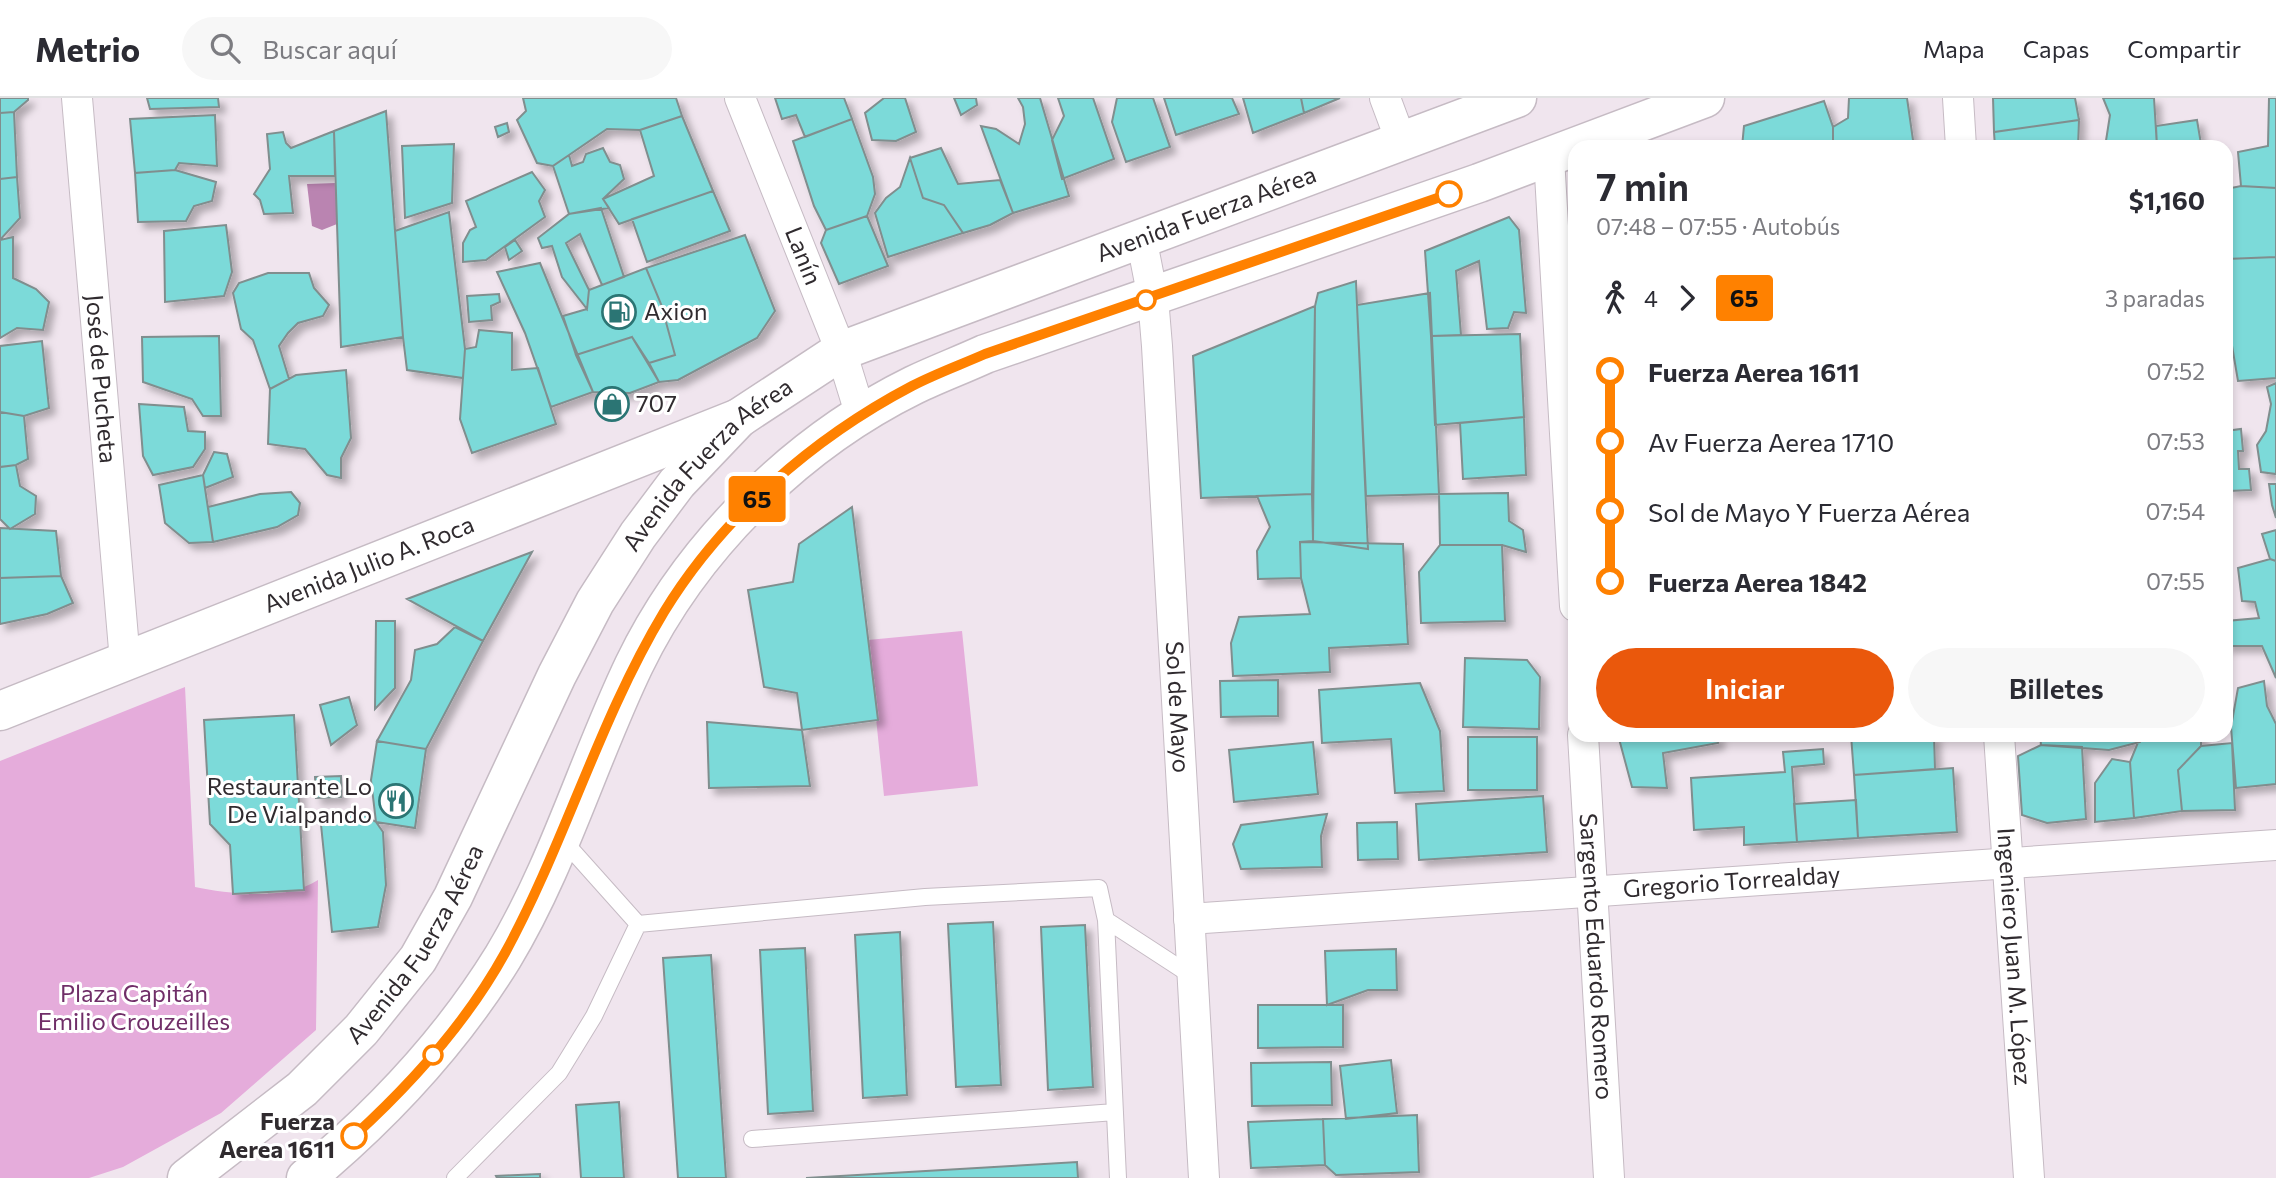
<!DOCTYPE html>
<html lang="es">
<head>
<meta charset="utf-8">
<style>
  body { margin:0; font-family:Commissioner,sans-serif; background:#f7f7f7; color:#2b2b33; height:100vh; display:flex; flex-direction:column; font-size:26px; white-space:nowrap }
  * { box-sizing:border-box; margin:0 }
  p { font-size:23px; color:#7c7c81 }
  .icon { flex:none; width:38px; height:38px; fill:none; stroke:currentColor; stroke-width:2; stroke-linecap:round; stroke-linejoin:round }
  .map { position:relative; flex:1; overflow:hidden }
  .panel { position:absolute; left:1568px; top:42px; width:665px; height:602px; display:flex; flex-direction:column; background:#fff; border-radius:21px; box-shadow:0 4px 10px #0003 }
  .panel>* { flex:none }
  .badge { padding:0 14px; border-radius:5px; font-size:24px; line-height:46px }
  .map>.badge { position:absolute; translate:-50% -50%; box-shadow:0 0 0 4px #fff }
  .legs { display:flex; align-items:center; gap:10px; height:77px; padding:0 28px; font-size:23px }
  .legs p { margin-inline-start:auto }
  .head { display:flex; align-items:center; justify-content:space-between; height:119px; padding:0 28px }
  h1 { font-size:38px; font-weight:600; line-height:52px }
  .primary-button { display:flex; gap:14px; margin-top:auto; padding:14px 28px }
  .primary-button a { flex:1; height:80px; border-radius:42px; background:#ea580c; color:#fff; font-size:28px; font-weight:600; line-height:80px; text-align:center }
  .primary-button a+a { background:#f7f7f7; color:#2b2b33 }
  ul { padding:0 28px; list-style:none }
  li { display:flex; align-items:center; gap:24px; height:70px; font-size:26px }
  li i { display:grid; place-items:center; width:10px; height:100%; margin:0 9px; background:currentColor }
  li i::after { content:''; width:18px; height:18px; margin:-9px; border:5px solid; border-radius:50%; background:#fff }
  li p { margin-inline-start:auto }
  li:first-child i { background:linear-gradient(#0000 50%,currentColor 0) }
  li:last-child i { background:linear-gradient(currentColor 50%,#0000 0) }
  header { display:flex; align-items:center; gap:42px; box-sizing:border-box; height:98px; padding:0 35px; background:#fff; border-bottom:2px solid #e1e1e2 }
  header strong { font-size:33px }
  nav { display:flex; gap:38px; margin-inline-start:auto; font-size:24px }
  .search { width:490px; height:63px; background:#f7f7f7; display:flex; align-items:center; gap:18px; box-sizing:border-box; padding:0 24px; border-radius:38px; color:#7c7c81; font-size:26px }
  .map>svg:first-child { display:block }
  .green { fill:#e5acdb }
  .water { fill:#ba84b1 }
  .building { fill:#7bdad9; stroke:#808e8e; stroke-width:2; filter:url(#shadow) }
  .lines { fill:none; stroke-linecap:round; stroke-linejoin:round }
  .service-casing { stroke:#c6bbc4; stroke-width:18 }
  .minor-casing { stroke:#c6bbc4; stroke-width:32 }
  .secondary-casing { stroke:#c6bbc4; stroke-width:41 }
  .primary-casing { stroke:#c6bbc4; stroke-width:41 }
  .service { stroke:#fff; stroke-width:16 }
  .minor { stroke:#fff; stroke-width:30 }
  .secondary { stroke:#fff; stroke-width:38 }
  .primary { stroke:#fff; stroke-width:38 }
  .line-1-casing { stroke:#fff; stroke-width:16 }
  .line-1 { stroke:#ff8100; stroke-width:10 }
  .stop-1-dot { fill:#fff; stroke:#ff8100; stroke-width:3.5 }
  .labels { text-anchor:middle; stroke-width:6; stroke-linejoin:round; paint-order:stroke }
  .street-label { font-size:24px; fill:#302b2f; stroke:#fff }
  .poi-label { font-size:24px; fill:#302b2f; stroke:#fff; text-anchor:start }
  .park-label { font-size:24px; fill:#702e68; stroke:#fff }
  .stop-label { font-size:24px; font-weight:bold; fill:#302b2f; stroke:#fff; text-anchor:end }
</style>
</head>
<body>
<header>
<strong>Metrio</strong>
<div class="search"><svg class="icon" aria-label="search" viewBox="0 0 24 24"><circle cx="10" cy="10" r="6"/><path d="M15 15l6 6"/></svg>Buscar aquí</div>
<nav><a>Mapa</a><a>Capas</a><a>Compartir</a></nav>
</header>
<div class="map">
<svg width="2276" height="1080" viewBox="0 0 2276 1080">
  <defs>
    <filter id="shadow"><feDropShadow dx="6" dy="6" stdDeviation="3.5" flood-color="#0004"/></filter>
  </defs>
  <rect width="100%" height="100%" fill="#f0e5ee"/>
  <path class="green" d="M962,533L978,688L884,698L868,542Z
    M185,589L195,789C229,796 287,803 318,782L316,932L221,1015L123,1069L89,1080H0V663Z"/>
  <path class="water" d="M336,85L337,126L322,132L312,128L307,86Z"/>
  <path class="building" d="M0,0H28V2L14,14L0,15Z
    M147,0H218L219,9L150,11Z
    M523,0H676L682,18L640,32L607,31L553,68L537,65L517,22L526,13Z
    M775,0H844L852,21L805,39L796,17L782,21Z
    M884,0H905L916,34L896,43L872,42L865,15Z
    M954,0H976L977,7L961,17Z
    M1018,0H1040L1069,98L1013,115L981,28L996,31L1019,46L1025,26L1023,9Z
    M1058,0H1093L1114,61L1062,81L1052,42L1064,18Z
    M1117,0H1153L1170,49L1126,64L1112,24Z
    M1164,0H1232L1239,16L1176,37Z
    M1243,0H1301L1304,15L1253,35Z
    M1301,0H1340L1304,15Z
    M1849,0H1907L1914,49H1833V29L1848,20Z
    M1993,0H2075L2079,22L1994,34Z
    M2103,0H2154L2157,49H2105L2110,17Z
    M2269,0H2276V90L2241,88L2238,54L2268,48Z
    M1824,3L1833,29V49H1742L1744,28Z
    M386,13L403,239L341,249L334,33Z
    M14,14L17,79L0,81V15Z
    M215,17L217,68L179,65L175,72L135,75L130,21Z
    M682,18L713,93L619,126L603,101L654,78L640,32Z
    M852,21L873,79L875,96L867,118L826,132L814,108L793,43Z
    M2079,22L2078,49H1995L1994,34Z
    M2197,22L2201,46L2216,49H2157L2156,28Z
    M507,25L509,34L498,39L495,29Z
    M334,33L335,78H289L293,115L264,116L260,102L254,96L270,71L267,36L283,34L286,45L291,50Z
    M454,46L452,105L405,120L402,48Z
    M603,50L610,64L620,67L624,81L603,101L609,110L569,116L553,68L569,57L572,68L583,64L586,56Z
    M941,50L958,86L1000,82L1013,115L990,127L963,135L944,107L923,100L910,60Z
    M910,60L923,100L944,107L963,135L888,159L875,115L886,100L900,89Z
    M175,72L216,84L212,103L194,108L186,123L138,124L135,75Z
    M532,74L545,92L539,103L545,119L486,162L463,164V145L470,132L476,129L466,103Z
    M17,79L20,120L0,142V81Z
    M2241,88L2276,90V159L2226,161V91Z
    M713,93L730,133L647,164L632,121Z
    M601,110L624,179L602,187L580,136L566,145L589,192L587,211L562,179L552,148L542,150L538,140L569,116Z
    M449,114L465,251L463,280L407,272L403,239L395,133Z
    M867,118L888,168L839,186L821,145L826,132Z
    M1509,119L1519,132L1526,215L1514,214L1508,230L1487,231L1479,163L1456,173L1461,237L1431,238L1425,153Z
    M226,127L232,174L224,198L165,204L164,133Z
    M745,137L775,213L757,240L678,282L659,284L649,265L675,257L661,206L646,170Z
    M13,139V180L36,191L49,204L43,232L17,230L0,240V142Z
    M515,142L522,153L509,162L505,149Z
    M2276,159V280L2238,283L2230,236L2226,234V161Z
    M540,165L593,294L551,309L525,235L497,174Z
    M646,170L661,206L675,257L649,265L632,239L576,257L563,218L587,211L589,192Z
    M268,175H309L314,190L329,207L323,218L298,225L288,235L279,248L289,281L270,291L253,242L241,231L233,195L239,185Z
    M1356,183L1357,207L1368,451L1313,443L1315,208L1318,195Z
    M1430,195L1439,396L1366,398L1357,207Z
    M499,196L500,204L491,208L492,222L469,224L467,198Z
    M1315,208L1312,396L1201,400L1193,258Z
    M479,232L512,235V272L538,270L556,326L472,355L460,321L465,251L476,249Z
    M1520,236L1524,319L1435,327L1431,238Z
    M219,238L221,318H203L192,301L143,284L142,239Z
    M632,239L659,284L630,295L593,294L576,257Z
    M42,243L49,310L24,318L0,314V248Z
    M346,272L351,340L341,360V380L327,377L305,351L268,346L270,291L296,277Z
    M2276,285V376L2261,374L2257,347L2266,333L2271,306L2267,289Z
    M139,306L184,309L188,333L205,334V351L193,369L153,377L143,358Z
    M0,314L24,318L28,361L16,367L0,369Z
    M1524,319L1526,377L1463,381L1460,325Z
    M2241,331L2243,353H2238L2239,371H2249L2251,392L2229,393V385H2226V333Z
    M214,354L227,356L233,379L205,390L203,377Z
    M16,367L20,388L36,398L35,416L10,431L0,421V369Z
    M203,377L213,444L189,445L165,425L159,387Z
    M2269,386H2276V420L2272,407Z
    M291,394L300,405L298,417L277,429L213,444L208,409L260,396Z
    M1508,395L1509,423L1523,432L1526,454L1502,447H1440L1439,396Z
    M1312,396L1313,443L1300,444L1301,480L1258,481L1257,453L1270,429L1257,398Z
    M852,409L878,622L802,632L797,595L764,589L748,492L793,484L799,446Z
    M0,430L56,433L61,478L0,480Z
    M2276,432V463L2270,461L2262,436Z
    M1300,444L1403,446L1408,546L1329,550L1330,574L1233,578L1231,545L1239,519L1310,516L1301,480Z
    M1440,447H1502L1505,523L1421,525L1419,474Z
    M532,454L483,543L407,501Z
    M2270,461L2276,463V580L2262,548H2226V523L2259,520L2255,504L2242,503L2238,470Z
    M61,478L73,505L47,516L0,526V480Z
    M376,523H395V590L375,611Z
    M455,529L483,543L426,651L377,643L411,582L415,552L437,546Z
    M1465,560L1527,562L1540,579L1539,631L1463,629Z
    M1278,582V618L1221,619L1220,583Z
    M2264,583L2267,608L2276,626V686L2236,690L2231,629L2238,590Z
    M1420,585L1440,633L1444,693L1395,695L1391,641L1322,645L1319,592Z
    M349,599L357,627L331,647L320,607Z
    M294,617L304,792L233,796L230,747L210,726L204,622Z
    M707,624L802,632L810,688L709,690Z
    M1618,637H1718V645L1663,655L1667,690L1632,689Z
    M1851,637H1934L1935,671L1854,677Z
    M2040,637H2141L2140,644L2109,652L2041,647Z
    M2141,637H2201V648L2178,672L2182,713L2134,720L2130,664Z
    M1468,639H1537V692H1468Z
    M377,643L426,651L415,730L376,724L371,682Z
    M1313,644L1318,696L1234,704L1229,652Z
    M2232,645L2235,712L2182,713L2178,672L2201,648Z
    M2041,647L2082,649L2086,721L2047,725L2022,717L2018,658Z
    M1823,651L1824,666L1792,669L1797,744L1744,747V729L1694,732L1691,680L1785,674L1783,654Z
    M2112,661L2130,664L2134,720L2095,724V685Z
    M1953,670L1957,734L1858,740L1854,677Z
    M341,678V699L316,700L315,679Z
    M1543,698L1547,754L1419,762L1416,706Z
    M1856,702L1858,740L1797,744L1794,706Z
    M359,714L376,724L383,734L386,787L378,829L332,834L320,717Z
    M1327,716L1321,738L1322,769L1241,771L1233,746L1241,727Z
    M1397,724L1398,761L1358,762L1357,725Z
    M993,824L1001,987L956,989L948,826Z
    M1085,827L1093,989L1048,992L1041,829Z
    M900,834L907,997L863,1000L855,837Z
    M805,850L813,1013L768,1016L760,852Z
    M1396,851L1397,892H1368L1327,907L1325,853Z
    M711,857L726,1080H678L663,860Z
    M1258,907H1343V949L1258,950Z
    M1391,962L1397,1015L1346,1021L1340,968Z
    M1331,964L1332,1007L1252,1008L1251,965Z
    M619,1004L624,1080H581L576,1007Z
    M1417,1017L1419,1074L1336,1077L1325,1067L1323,1021Z
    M1323,1021L1325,1067L1251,1070L1248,1024Z
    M1077,1064L1078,1080H806Z
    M540,1076V1080H497L496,1078Z"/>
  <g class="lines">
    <g class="service-casing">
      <path id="service" d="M562,741L638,826
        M1106,822L1192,878
        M752,1041L1115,1014
        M455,1080L559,975L594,918L638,826L925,799L1099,790L1106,822L1118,1080"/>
    </g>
    <g class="minor-casing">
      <g id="minor">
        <path id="s1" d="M77,0L125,563"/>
        <path id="s2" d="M740,0L841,253L861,318"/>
        <path d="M1385,0L1401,43"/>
        <path d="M1958,0L1961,49"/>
        <path d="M1549,59L1575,508"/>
        <path id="s3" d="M1141,139L1153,200L1157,248L1204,1080"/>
        <path id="s4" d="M1583,637L1609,1080"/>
        <path id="s5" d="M1999,637L2029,1080"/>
        <path id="s6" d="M1189,821L2276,747"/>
      </g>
    </g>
    <g class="secondary-casing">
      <g id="secondary">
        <path id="s7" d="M0,613L739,320"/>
      </g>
    </g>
    <g class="primary-casing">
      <g id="primary">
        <path id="s8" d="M187,1080L302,991L361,932L418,861L453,799L557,577L595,504L638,437L677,385L739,320L841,253L1517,0"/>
        <path d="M306,1080C383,1016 450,945 503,859C558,768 588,663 634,567C691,449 796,345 914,287C937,276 961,267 985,256L1479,85L1705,0"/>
      </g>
    </g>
    <use href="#service" class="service"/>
    <use href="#minor" class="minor"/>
    <use href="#secondary" class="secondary"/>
    <use href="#primary" class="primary"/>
  </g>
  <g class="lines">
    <g class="line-1-casing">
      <path id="line-1" d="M354,1038C412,985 467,924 505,855C565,745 599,622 664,514C722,419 813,340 912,288C935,276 960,267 985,256L1449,96"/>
    </g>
    <use href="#line-1" class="line-1"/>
  </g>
  <defs>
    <g id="fuel-ring" transform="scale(1.75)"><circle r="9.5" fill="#fff" stroke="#2b7574" stroke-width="1.5"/><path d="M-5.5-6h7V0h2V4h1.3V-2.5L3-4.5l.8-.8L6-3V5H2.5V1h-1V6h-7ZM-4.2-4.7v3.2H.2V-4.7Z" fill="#2b7574"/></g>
    <g id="shop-ring" transform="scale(1.75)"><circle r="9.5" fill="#fff" stroke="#2b7574" stroke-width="1.5"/><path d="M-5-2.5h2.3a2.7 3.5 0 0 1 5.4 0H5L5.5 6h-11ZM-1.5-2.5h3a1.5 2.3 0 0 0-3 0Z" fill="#2b7574"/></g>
    <g id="restaurant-ring" transform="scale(1.75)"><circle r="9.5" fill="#fff" stroke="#2b7574" stroke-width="1.5"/><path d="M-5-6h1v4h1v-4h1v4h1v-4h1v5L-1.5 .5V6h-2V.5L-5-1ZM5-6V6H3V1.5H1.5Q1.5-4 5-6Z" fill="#2b7574"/></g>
  </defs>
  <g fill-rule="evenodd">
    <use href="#fuel-ring" x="619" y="214"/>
    <use href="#shop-ring" x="612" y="306"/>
    <use href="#restaurant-ring" x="396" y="703"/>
  </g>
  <g class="stop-1-dot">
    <circle cx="1449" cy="96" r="12"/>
    <circle cx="1146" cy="202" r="9"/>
    <circle cx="433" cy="957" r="9"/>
    <circle cx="354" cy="1038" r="12"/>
  </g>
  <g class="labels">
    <g class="street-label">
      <text dy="8" stroke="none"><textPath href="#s8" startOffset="1465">Avenida Fuerza Aérea</textPath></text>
      <text dy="8" stroke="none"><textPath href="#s2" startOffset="170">Lanín</textPath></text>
      <text dy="8" stroke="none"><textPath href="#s1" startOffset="282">José de Pucheta</textPath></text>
      <text dy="8" stroke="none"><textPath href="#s8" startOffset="898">Avenida Fuerza Aérea</textPath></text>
      <text dy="8" stroke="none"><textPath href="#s7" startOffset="397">Avenida Julio A. Roca</textPath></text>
      <text dy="8" stroke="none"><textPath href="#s3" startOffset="472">Sol de Mayo</textPath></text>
      <text dy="8" stroke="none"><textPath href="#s6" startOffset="544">Gregorio Torrealday</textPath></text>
      <text dy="8" stroke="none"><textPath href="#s8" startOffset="331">Avenida Fuerza Aérea</textPath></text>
      <text dy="8" stroke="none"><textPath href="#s4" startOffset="222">Sargento Eduardo Romero</textPath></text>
      <text dy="8" stroke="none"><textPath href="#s5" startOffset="222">Ingeniero Juan M. López</textPath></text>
    </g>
    <g class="poi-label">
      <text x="644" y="222">Axion</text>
      <text x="636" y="314">707</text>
      <text x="372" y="697" text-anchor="end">Restaurante Lo<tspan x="372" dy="28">De Vialpando</tspan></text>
    </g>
    <g class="park-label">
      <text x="134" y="904">Plaza Capitán<tspan x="134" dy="28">Emilio Crouzeilles</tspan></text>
    </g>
    <g class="stop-label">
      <text x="335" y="1032">Fuerza<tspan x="335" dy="28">Aerea 1611</tspan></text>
    </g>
  </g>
</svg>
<b class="badge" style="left:757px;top:401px;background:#ff8100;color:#111">65</b>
<section class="panel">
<div class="head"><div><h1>7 min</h1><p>07:48 – 07:55 · Autobús</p></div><b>$1,160</b></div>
<div class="legs"><svg class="icon" aria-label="walk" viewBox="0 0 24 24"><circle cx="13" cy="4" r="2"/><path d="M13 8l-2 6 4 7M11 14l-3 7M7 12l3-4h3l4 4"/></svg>4<svg class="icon" aria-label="forward" viewBox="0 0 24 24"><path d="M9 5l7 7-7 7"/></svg><b class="badge" style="background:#ff8100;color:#111">65</b><p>3 paradas</p></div>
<ul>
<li><i style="color:#ff8100"></i><b>Fuerza Aerea 1611</b><p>07:52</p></li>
<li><i style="color:#ff8100"></i><span>Av Fuerza Aerea 1710</span><p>07:53</p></li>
<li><i style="color:#ff8100"></i><span>Sol de Mayo Y Fuerza Aérea</span><p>07:54</p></li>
<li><i style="color:#ff8100"></i><b>Fuerza Aerea 1842</b><p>07:55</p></li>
</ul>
<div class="primary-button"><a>Iniciar</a><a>Billetes</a></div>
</section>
</div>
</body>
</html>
